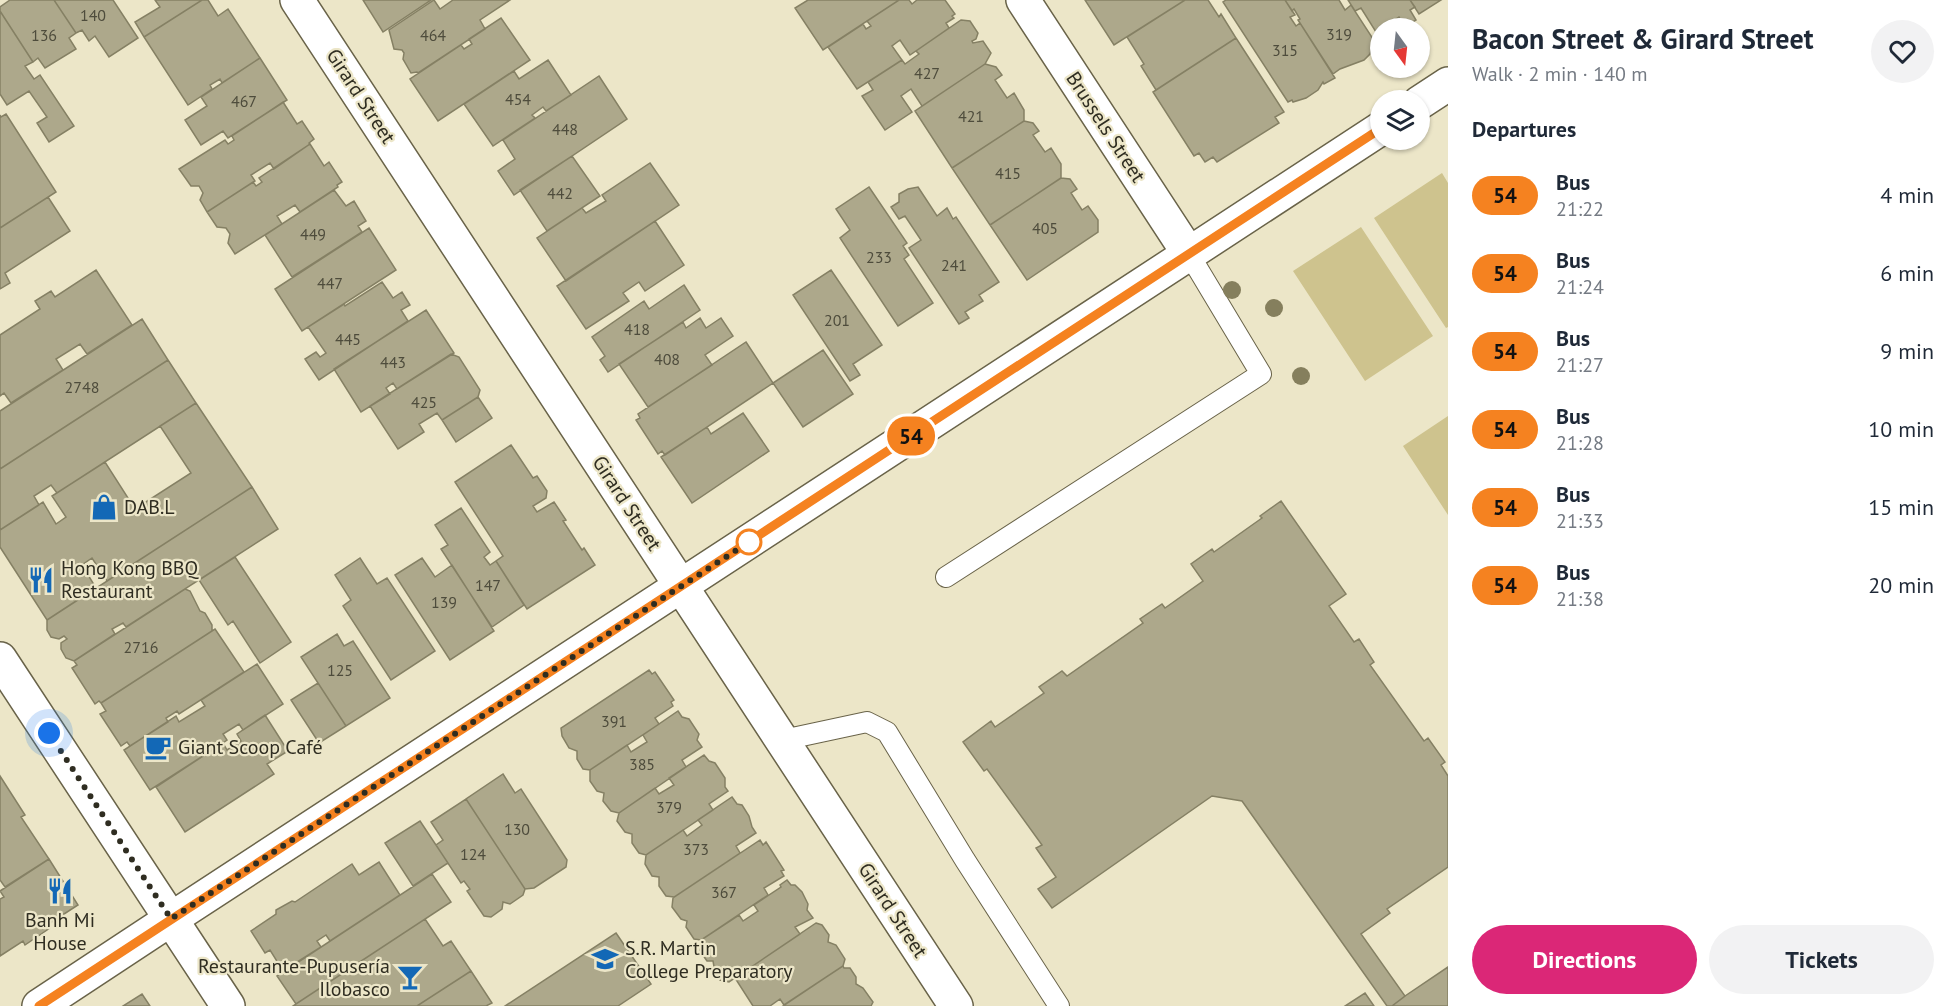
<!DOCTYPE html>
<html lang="en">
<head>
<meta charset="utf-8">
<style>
  body { margin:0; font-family:"PT Sans",sans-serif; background:#f2f2f3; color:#1f2937; height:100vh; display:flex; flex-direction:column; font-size:22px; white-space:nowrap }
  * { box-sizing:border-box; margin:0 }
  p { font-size:20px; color:#747a83 }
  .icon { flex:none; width:33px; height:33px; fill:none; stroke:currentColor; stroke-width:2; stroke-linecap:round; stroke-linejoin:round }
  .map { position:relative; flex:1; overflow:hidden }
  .drawer { display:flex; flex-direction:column; background:#fff; width:510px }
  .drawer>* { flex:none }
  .badge { padding:0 12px; border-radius:20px; font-size:21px; line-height:39px }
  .needle { width:39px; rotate:165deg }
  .tools { position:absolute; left:1370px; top:18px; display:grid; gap:12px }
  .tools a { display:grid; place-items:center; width:60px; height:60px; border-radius:50%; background:#fff; box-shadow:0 2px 4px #0004; font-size:30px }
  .you { position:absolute; width:30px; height:30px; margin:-15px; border:4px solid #fff; border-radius:50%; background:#1a73e8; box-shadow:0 0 0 9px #1a73e833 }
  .map>.badge { position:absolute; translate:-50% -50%; box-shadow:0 0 0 3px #fff }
  h2 { padding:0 24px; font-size:22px; line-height:54px }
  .round { display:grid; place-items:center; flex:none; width:63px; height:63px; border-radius:32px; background:#f2f2f3 }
  .summary { display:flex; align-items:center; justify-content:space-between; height:102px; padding:0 24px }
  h1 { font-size:28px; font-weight:800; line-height:45px }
  .button { display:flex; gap:12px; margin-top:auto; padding:12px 24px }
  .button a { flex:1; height:69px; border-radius:36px; background:#db2777; color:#fff; font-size:24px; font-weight:800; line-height:69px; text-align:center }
  .button a+a { background:#f2f2f3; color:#1f2937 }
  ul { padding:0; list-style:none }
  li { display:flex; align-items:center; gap:18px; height:78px; padding:0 24px }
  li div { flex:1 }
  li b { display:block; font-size:22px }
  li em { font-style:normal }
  li .badge { min-width:66px; font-weight:700; text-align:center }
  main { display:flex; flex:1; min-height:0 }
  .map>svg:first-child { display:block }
  .green { fill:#cec38e }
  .building { fill:#ada88b; stroke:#858064; stroke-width:1.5 }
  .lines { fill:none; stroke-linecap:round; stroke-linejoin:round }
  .lane-casing { stroke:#696349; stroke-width:22 }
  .street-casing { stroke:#696349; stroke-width:36 }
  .secondary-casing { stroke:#696349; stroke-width:36 }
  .lane { stroke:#fff; stroke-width:20 }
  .street { stroke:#fff; stroke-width:33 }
  .secondary { stroke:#fff; stroke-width:33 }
  .tree { fill:#857f5d }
  .line-casing { stroke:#fff; stroke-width:14 }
  .line { stroke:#f58220; stroke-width:9 }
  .walk { stroke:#2f2d21; stroke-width:6; stroke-dasharray:0 10.8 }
  .stop-dot { fill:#fff; stroke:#f58220; stroke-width:3 }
  .labels { text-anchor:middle; stroke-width:4.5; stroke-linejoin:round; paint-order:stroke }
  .number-label { font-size:16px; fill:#4e4c3c }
  .street-label { font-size:20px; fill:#2f2d21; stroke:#ece6c8 }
  .poi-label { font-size:20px; fill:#2f2d21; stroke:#ece6c8; text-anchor:start }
</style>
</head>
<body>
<main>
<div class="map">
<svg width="1448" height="1006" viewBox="0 0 1448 1006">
  <rect width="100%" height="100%" fill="#ece6c8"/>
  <path class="green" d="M1442,173L1448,183V327L1446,328L1374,218Z
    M1361,227L1433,336L1365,381L1293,271Z
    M1448,416V515L1403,446Z"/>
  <path class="building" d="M10,0H54L76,33L69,38L76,49L45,68L38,58L33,62L0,11V7Z
    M54,0H113L138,38L109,57L95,36L89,41L82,30L76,33Z
    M155,0H202L144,37L135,22L160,7Z
    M202,0H208L218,16L228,9L260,58L222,83L220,79L210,85L212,89L188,105L144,37Z
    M363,0H431L383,32Z
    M434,0L440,9L453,0H510L480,20L485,29L418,73L417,72L411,73L403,59L404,53L402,50L394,49L389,30Z
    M808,0H899L823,50L795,8Z
    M899,0H909L912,4L917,0H945L955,14L952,16L954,18L946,23L949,28L910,55L900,40L892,46L902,60L857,89L828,47L863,24L866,29L871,26L867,21Z
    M1085,0H1185L1114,45Z
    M1185,0H1208L1219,17L1221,14L1236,38L1156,90L1141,66L1144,64L1127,37Z
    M1226,0H1285L1295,15L1290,17L1296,26L1300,23L1335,78L1324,84L1323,82L1318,90L1306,98L1293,102L1292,100L1288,102L1223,2Z
    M1285,0H1339L1345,10L1351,5L1377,45L1372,48L1370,54L1364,60L1340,69L1333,74L1298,20L1300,19L1294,9L1292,11Z
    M1348,0H1410L1415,7L1410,10L1416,20L1405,27L1399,17L1376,32L1361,8L1355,11Z
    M1410,0H1441L1419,14Z
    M0,11L33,62L25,66L34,79L40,75L74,126L49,142L37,123L47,117L29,91L7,105L0,94Z
    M501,18L530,60L438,121L410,79L461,45L464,49L472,44L469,39Z
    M961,20L970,21L978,33L976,39L972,41L973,43L983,41L991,53L985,64L922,106L911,89L901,96L912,112L885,130L862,96L873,90L868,82L902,60L905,64L919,54L916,51Z
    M1236,38L1284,112L1275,117L1279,123L1217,162L1213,157L1205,162L1199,153L1194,156L1153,92Z
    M260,58L287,100L228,138L223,131L201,145L185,120L207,106L201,97Z
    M548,60L571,95L546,111L543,107L532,115L535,118L493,146L464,104L514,71L519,79Z
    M985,64L996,67L1002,75L995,80L1007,98L1014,93L1024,110V121L952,168L915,111Z
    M599,76L627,119L514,195L498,171L515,159L503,140Z
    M283,102L297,124L302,121L314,139L309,143L310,144L274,169L270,163L251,175L255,181L207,212L200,200L203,193L199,186H191L179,169L225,140L228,144L234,140L232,136Z
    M6,114L56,192L0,228V115L1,117Z
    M1024,121L1033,123L1039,131L1033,135L1045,152L1051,148L1061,164V178L990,225L952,168Z
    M310,144L324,166L329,162L342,182L337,185L338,187L300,212L295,205L277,216L282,224L235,254L228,243L230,234L226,228L217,227L207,212L253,182L256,186L262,182L259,178Z
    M572,156L600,196L547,231L520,190Z
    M650,163L679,205L566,281L537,238L582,208L586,213L606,201L602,195Z
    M1061,178L1070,179L1077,189L1071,193L1082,210L1088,206L1098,220V232L1027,280L990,225Z
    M869,187L907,243L903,246L909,255L904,259L933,303L898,326L840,238L850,230L836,209Z
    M918,187L937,216L947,208L953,219L956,217L999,282L979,295L983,301L965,312L969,318L959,324L909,248L921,240L905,216L899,219L891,207L899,202V194L908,189Z
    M334,190L346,206L354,201L366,221L358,226L362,232L292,277L265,235Z
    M48,197L70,231L5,273L10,283L0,289V228Z
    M655,221L684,265L645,291L639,282L623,293L629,301L586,329L557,286Z
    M369,228L396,270L302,331L275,289Z
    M96,270L132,325L87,354L80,344L56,359L63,370L11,403L4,393L0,396V335L40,309L35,301L51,291L55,297Z
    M831,270L882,345L853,364L860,375L850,381L793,295Z
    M382,282L393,298L402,292L410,305L401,310L408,321L319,380L305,359L316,352L320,357L326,353L308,327L344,304L345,306Z
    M684,285L700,310L608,372L600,360L605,356L592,337L644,301L649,309Z
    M426,310L454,353L397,389L393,383L386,388L390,394L361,412L334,369Z
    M700,318L706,328L721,318L733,336L705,355L712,365L648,407L619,364L683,322L686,328Z
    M142,319L168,360L0,469V411Z
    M746,342L773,383L665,455L662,451L658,454L636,420L640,418L638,414Z
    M823,350L853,394L803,427L773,383Z
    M451,354L459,357L480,390L478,397L442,420L437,413L419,424L424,432L398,449L370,406Z
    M168,360L196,403L57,493L51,485L34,496L39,505L0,530V469Z
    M478,397L492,418L456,442L442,420Z
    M196,403L252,487L107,581L92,558L82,565L96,588L47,620L0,547V530L43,502L56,524L66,517L52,496L105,462L135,509L191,473L160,426Z
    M743,413L769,451L692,503L661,457L707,427L711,434Z
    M511,445L533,478L537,476L547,491L546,498L533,506L537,512L554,502L566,520L563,521L582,550L584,548L595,565L527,609L496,561L503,556L455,482Z
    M252,487L278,529L126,627L123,623L112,629L115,634L74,661L66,658L61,649V643L67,639L64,636L59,639L51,637L47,630V620Z
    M1281,501L1346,594L1329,606L1354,642L1359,639L1374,662L1370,665L1424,741L1428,738L1445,762L1441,765L1448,776V867L1387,909L1390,913L1361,934L1405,996L1392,1006H1387L1242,801L1212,796L1052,908L1038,889L1056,877L1036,848L1042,845L987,769L984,771L963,742L991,721L995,727L1044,693L1039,687L1062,671L1067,676L1143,623L1140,619L1162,604L1165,608L1203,581L1191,564L1212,549L1214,552L1262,518L1260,516Z
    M461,508L490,552L484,557L490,565L496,561L524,605L492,627L441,549L448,545L435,525Z
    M235,557L291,642L260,663L233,621L228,625L199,580Z
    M360,558L377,584L387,578L435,651L391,680L343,606L351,600L335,575Z
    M422,558L435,577L452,565L494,631L450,660L395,575Z
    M185,589L190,591L200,611L205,613L212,625V631L101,703L99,701L95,704L72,668L77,665L74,661Z
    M215,629L244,672L179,714L177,711L166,718L168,722L130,746L127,742L121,746L100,714L106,711L101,703Z
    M337,634L344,646L353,641L390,698L346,726L301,657Z
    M257,664L283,704L243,730L239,724L223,734L227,740L223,743L150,790L124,750L176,716L179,722L205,706L201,700Z
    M649,670L652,674L655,672L674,700L671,702L673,706L655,718L659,724L590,770L583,769L577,759V751L569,748L562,736L561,728Z
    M318,683L346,726L319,743L291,700Z
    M678,711L682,717L689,719L699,734L697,740L702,747L682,760L686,767L619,813L611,811L603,801L604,793L597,791L590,781V770L627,745L631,752L647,742L643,735Z
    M265,715L288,751L267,764L274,774L185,832L156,787L223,743L227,750L241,741L237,734Z
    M704,755L709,761L715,763L725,778V787L728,791L709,804L713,810L646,855L639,853L632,843V834L625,832L617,821L619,813L655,788L659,794L674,785L669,778Z
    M503,774L515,793L521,789L567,860L566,867L534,888L525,889L466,799Z
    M0,776L25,815L21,817L49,859L5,887L0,880Z
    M732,797L737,804L742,805L749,816L752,827L756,833L736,846L740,853L674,897L666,896L659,886V877L652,876L645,864L646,855L683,830L687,836L702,825L698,820Z
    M466,799L525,889L523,895L510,904L503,902L502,909L491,917L484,916L467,891L470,889L464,881L461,883L436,845L443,840L431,822Z
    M420,821L448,863L413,886L385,843Z
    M760,840L763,845L766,842L784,870L781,871L784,876L764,888L768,895L701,940L694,939L686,927L687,921L681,919L672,907L673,898Z
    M49,859L78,905L47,925L50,928L25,945L23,941L0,956V899L4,897L0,891Z
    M379,862L400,895L330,941L326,935L317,941L321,947L283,971L270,950L265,953L251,931L276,914V910L292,901L295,902L352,864L359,875Z
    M432,874L451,902L296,1004L277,976Z
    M787,880L791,885H795L802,892L808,904L807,910L813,918L795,927L800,934L729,982L720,980L715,972L713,961H707L700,951L701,940L739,915L743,921L758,911L754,905L781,887L780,885Z
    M425,919L443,946L451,941L471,971L417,1006H293Z
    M816,923L822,925L829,935L828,942L836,945L845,959L843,966L784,1005L780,999L770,1006H753L735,978Z
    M616,933L651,984L618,1006H505Z
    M843,966L844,968H850L856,977V984L863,988L873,1002L871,1006H783Z
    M1448,967V1006H1392L1405,996Z
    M471,971L492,1003L486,1006H417Z
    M1365,993L1374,1006H1345Z
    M142,994L150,1006H123Z"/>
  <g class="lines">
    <g class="lane-casing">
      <path id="lane" d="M946,577L1261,374L1189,254
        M783,740L867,722L887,732L965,860L1059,1006"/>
    </g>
    <g class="street-casing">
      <path id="street" d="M297,0L956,1006
        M1023,0L1189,254
        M1419,103L1448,84
        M171,919L1380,129"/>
    </g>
    <g class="secondary-casing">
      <path id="secondary" d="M0,659L228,1006
        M39,1006L171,919"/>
    </g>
    <use href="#lane" class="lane"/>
    <use href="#street" class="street"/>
    <use href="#secondary" class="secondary"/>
  </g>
  <g class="tree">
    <circle cx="1232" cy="290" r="9"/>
    <circle cx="1274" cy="308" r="9"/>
    <circle cx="1301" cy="376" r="9"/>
  </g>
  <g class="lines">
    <g class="line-casing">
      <path id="line" d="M39,1006L1380,129"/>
    </g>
    <use href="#line" class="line"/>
    <path class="walk" d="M49,733L171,919L749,542"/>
  </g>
  <defs>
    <g id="shop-bare" transform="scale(2.07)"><path d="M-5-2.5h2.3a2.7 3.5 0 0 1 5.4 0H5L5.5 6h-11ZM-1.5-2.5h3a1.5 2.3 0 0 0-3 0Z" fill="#1368b6" stroke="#ece6c8" stroke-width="2.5" paint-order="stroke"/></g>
    <g id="restaurant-bare" transform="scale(2.07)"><path d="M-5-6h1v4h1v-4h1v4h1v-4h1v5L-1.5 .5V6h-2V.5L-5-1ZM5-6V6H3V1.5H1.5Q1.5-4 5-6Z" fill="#1368b6" stroke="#ece6c8" stroke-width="2.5" paint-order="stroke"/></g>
    <g id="cafe-bare" transform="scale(2.07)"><path d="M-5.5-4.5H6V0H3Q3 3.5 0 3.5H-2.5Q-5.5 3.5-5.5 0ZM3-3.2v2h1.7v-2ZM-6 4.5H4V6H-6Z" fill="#1368b6" stroke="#ece6c8" stroke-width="2.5" paint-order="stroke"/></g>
    <g id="school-bare" transform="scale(2.07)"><path d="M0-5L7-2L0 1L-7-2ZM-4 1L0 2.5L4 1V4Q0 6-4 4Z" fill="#1368b6" stroke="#ece6c8" stroke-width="2.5" paint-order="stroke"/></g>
    <g id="bar-bare" transform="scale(2.07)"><path d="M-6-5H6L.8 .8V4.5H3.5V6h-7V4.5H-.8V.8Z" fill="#1368b6" stroke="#ece6c8" stroke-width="2.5" paint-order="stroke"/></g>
  </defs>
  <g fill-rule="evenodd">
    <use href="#shop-bare" x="104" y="507"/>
    <use href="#restaurant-bare" x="41" y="580"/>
    <use href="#cafe-bare" x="158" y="747"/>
    <use href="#restaurant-bare" x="60" y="891"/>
    <use href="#school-bare" x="605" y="959"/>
    <use href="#bar-bare" x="410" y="977"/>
  </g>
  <circle class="stop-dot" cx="749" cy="542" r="12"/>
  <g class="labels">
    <g class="number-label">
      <text x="93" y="21">140</text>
      <text x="1339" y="40">319</text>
      <text x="44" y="41">136</text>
      <text x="433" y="41">464</text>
      <text x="1285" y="56">315</text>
      <text x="927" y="79">427</text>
      <text x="518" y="105">454</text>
      <text x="244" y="107">467</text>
      <text x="971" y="122">421</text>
      <text x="565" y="135">448</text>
      <text x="1008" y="179">415</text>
      <text x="560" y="199">442</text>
      <text x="1045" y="234">405</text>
      <text x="313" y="240">449</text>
      <text x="879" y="263">233</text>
      <text x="954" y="271">241</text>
      <text x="330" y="289">447</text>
      <text x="837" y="326">201</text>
      <text x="637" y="335">418</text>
      <text x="348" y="345">445</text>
      <text x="667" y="365">408</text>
      <text x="393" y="368">443</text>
      <text x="82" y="393">2748</text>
      <text x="424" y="408">425</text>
      <text x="488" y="591">147</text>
      <text x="444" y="608">139</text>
      <text x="141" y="653">2716</text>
      <text x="340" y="676">125</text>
      <text x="614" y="727">391</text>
      <text x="642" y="770">385</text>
      <text x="669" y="813">379</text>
      <text x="517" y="835">130</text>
      <text x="696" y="855">373</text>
      <text x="473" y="860">124</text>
      <text x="724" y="898">367</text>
    </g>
    <g class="street-label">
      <text transform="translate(361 96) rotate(57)" y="7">Girard Street</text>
      <text transform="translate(1106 127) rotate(57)" y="7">Brussels Street</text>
      <text transform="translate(627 503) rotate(57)" y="7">Girard Street</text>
      <text transform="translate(893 910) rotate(57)" y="7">Girard Street</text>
    </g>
    <g class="poi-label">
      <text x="124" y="514">DAB.L</text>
      <text x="61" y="575">Hong Kong BBQ<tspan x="61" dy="23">Restaurant</tspan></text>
      <text x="178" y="754">Giant Scoop Café</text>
      <text x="60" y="927" text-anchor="middle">Banh Mi<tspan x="60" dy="23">House</tspan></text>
      <text x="625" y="955">S.R. Martin<tspan x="625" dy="23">College Preparatory</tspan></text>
      <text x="390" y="973" text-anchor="end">Restaurante-Pupusería<tspan x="390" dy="23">Ilobasco</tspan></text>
    </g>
  </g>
</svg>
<div class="tools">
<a><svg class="needle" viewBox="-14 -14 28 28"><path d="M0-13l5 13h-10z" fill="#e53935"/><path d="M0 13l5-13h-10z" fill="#747a83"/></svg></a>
<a><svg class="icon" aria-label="layers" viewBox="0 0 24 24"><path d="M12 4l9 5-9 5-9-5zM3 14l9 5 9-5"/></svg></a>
</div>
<div class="you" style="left:49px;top:733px"></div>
<b class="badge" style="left:911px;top:436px;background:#f58220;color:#111">54</b>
</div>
<section class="drawer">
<div class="summary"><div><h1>Bacon Street &amp; Girard Street</h1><p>Walk · 2 min · 140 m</p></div><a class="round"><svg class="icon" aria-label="heart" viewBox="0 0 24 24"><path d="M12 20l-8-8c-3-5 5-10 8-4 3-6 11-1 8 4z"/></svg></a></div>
<h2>Departures</h2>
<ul>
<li><span class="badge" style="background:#f58220;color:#111">54</span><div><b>Bus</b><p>21:22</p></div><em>4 min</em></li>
<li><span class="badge" style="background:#f58220;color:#111">54</span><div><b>Bus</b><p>21:24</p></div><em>6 min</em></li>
<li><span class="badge" style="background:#f58220;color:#111">54</span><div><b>Bus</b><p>21:27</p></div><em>9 min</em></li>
<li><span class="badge" style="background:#f58220;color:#111">54</span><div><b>Bus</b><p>21:28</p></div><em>10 min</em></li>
<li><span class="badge" style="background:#f58220;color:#111">54</span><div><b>Bus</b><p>21:33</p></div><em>15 min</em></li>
<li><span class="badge" style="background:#f58220;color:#111">54</span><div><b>Bus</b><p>21:38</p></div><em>20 min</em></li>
</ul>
<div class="button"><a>Directions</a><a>Tickets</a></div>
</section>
</main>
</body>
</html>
